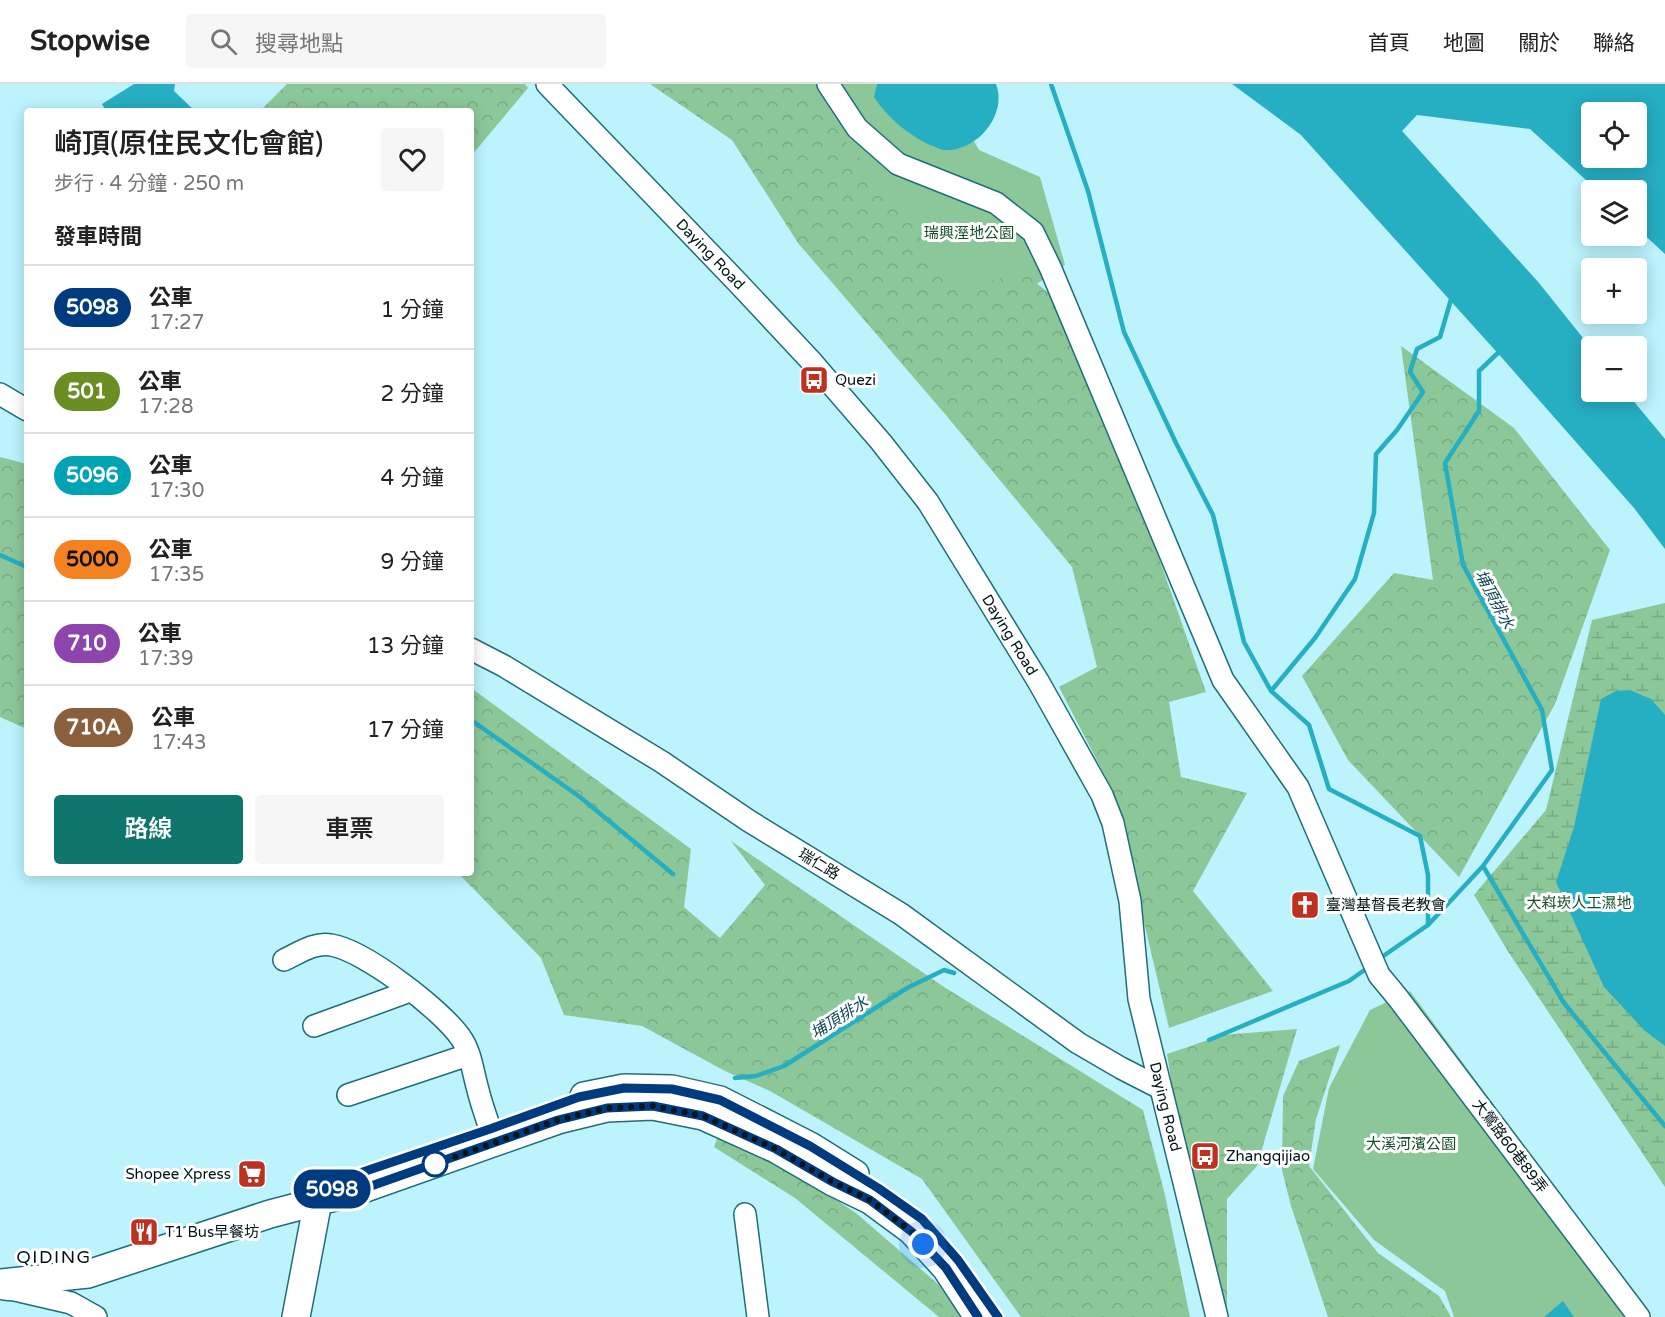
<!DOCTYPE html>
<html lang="zh-TW">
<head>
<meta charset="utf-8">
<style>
  body { margin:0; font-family:"Varela Round","Noto Sans TC",sans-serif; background:#f6f6f6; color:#222; height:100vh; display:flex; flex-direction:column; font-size:22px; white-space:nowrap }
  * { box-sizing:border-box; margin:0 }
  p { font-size:20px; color:#767676 }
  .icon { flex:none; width:33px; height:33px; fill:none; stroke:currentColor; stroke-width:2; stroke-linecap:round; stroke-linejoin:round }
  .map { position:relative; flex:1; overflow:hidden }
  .sheet { position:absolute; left:24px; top:24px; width:450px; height:768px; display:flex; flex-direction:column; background:#fff; border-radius:6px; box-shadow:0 3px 15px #0003 }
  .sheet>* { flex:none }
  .badge { padding:0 12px; border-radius:20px; font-size:21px; line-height:39px }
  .controls { position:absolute; left:1581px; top:18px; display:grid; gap:12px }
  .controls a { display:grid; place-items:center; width:66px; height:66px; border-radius:6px; background:#fff; box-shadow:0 3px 15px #0003; font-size:30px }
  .you { position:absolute; width:30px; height:30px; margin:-15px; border:4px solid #fff; border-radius:50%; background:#1a73e8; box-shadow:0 0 0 9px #1a73e833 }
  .map>.badge { position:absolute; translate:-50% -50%; box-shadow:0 0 0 3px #fff }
  h2 { padding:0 30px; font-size:22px; line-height:54px }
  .round { display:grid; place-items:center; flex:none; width:63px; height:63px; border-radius:6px; background:#f6f6f6 }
  .summary { display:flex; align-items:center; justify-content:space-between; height:102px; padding:0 30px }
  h1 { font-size:28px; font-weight:600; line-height:45px }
  .button { display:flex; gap:12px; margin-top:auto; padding:12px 30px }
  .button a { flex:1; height:69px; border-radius:6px; background:#0f766e; color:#fff; font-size:24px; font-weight:600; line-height:69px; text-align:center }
  .button a+a { background:#f6f6f6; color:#222 }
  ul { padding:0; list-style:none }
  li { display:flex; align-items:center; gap:18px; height:84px; padding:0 30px; border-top:2px solid #e0e0e0 }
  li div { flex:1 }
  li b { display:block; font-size:22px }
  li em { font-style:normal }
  li .badge { min-width:66px; font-weight:700; text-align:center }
  header { display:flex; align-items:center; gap:36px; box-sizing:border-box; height:84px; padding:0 30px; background:#fff; border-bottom:2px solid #e0e0e0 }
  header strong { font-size:28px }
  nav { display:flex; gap:33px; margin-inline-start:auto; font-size:21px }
  .search { width:420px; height:54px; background:#f6f6f6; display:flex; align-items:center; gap:15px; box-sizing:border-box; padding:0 21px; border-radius:6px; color:#767676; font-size:22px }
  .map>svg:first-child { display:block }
  .green { fill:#8cc799 }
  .forest { fill:url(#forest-crowns) }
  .wetland { fill:url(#wetland-marsh) }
  .water { fill:#26aec3; fill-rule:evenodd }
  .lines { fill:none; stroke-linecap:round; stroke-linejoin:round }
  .stream { stroke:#26aec3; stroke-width:4.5 }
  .minor-casing { stroke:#1f6e7b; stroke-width:24 }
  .major-casing { stroke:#1f6e7b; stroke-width:30 }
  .minor { stroke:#fff; stroke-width:21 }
  .major { stroke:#fff; stroke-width:27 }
  .line-casing { stroke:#fff; stroke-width:14 }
  .line { stroke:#003b80; stroke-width:9 }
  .walk { stroke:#011316; stroke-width:6; stroke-dasharray:0 10.8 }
  .stop-dot { fill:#fff; stroke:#003b80; stroke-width:3 }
  .labels { text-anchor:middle; stroke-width:6; stroke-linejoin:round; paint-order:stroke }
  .park-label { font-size:15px; fill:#164e29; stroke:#fff }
  .street-label { font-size:15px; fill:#011316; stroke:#fff }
  .poi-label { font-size:15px; fill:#011316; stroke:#fff; text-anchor:start }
  .water-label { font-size:16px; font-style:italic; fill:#114851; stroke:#fff }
  .quarter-label { font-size:18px; letter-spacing:1.5px; fill:#011316; stroke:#fff }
</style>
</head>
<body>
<header>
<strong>Stopwise</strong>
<div class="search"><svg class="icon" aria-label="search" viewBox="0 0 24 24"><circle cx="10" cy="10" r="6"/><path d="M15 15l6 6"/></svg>搜尋地點</div>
<nav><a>首頁</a><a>地圖</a><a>關於</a><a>聯絡</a></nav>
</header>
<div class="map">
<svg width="1665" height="1233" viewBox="0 0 1665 1233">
  <defs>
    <pattern id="forest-crowns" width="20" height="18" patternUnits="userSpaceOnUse" patternTransform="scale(1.5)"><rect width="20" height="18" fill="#8cc799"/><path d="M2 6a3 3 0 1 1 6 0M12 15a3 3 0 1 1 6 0" fill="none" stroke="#77aa83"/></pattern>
    <pattern id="wetland-marsh" width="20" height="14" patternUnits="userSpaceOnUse" patternTransform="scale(1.5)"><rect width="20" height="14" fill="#8cc799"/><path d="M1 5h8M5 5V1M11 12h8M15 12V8" fill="none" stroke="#77aa83"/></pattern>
  </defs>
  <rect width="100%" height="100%" fill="#bcf3fd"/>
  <path class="green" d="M761,0H941L979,66L1040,93L1065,181L949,259Z
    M1410,907L1650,1233H1454L1445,1207L1374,1156L1313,1085L1329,1004L1370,926Z"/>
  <path class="forest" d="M287,0H525L528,4L471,72V27H260Z
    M650,0H797L894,114L957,209L1022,187L1051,211L1134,403L1206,608L1169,618L1181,693L1247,709L1193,807L1273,907L1169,944L1143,834L1106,694L1059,603L1097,583L1072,483L945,330L798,159L732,56Z
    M1401,262L1514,344L1610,466L1555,620L1459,793L1348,676L1302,592L1394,489L1433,496Z
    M0,373L27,380V645L0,633Z
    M471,604L691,765L684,823L720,854L765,801L731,757L944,903L1143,1026L1165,1111L1190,1233H1021L922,1095L770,1007L725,987L642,942L564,931L541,874L458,789H471Z
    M1297,945L1257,1082L1227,1115V1229L1178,1040L1167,970L1223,951Z
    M1340,961L1316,1035L1309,1082L1378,1169L1439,1212L1451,1233H1328L1291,1122L1282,1086L1283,1012L1299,977Z
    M719,1049L775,1076L856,1129L946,1207L965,1233H939L795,1114L714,1063Z"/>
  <path class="wetland" d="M1665,519V1103L1509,869L1474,811L1546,726L1592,536Z"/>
  <path class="water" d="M134,0H175L174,7L195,27H106L102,20Z
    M877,0H996C1008,31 976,69 943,66C939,65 934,62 930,61C907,50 888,34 874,13Z
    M1232,0H1665V170L1637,144L1636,106H1597L1530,45L1417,31L1402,47L1539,199L1591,264L1592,308H1626L1665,355V465L1634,424L1503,275L1301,51ZM1592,28H1636V74H1592Z
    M1630,606L1651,615L1665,631V962L1644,946L1604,903L1556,798L1574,743L1601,615L1616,607Z
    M1563,1217L1574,1233H1544Z"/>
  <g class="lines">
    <path class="stream" d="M1051,0L1088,107L1124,248L1176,359L1213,431L1244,558L1271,607L1309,641L1329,705L1420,752L1428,791V841
      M0,471L27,483
      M1271,607L1315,554L1355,495L1374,429L1376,370L1397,346L1423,308L1410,288L1417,265L1440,253L1452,212
      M471,636L580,713L673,790
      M1483,782L1564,919L1665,1042
      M1379,875L1428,841L1483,782L1552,686L1542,626L1463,481L1445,379L1479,327V287L1501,266
      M1209,956L1349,897L1370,882
      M735,994L756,992L784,982L907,904L944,886L954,889"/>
    <g class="minor-casing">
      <g id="minor">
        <path id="s1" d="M547,0L739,200L812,278L881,358L928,418L1038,597L1102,711L1113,739L1130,817L1139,915L1217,1233"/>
        <path d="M828,0L857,44L898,80L996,119L1033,148L1050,183L1223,596L1298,703L1379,891L1398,914L1639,1233"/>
        <path d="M0,310L27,326"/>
        <path d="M471,565L504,582L662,678L749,737L901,830L1078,959L1121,984L1160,1004"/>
        <path d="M284,876C299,869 314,858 331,861C364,866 442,926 461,954C471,968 473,989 478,1006C481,1019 486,1032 490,1045"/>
        <path d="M314,942L410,907"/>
        <path d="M348,1011L468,971"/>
        <path d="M745,1130L758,1233"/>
        <path d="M4,1205L15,1206L71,1219L96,1233"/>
      </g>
    </g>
    <g class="major-casing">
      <path id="major" d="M584,1012L624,1004L672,1005L720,1016L810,1062L855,1090
        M0,1199L88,1190L270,1130L354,1108L558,1036L607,1024L653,1022L703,1032L776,1065L833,1098L870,1116L912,1147L946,1184L978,1233
        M296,1233L318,1117"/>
    </g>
    <use href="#minor" class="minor"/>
    <use href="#major" class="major"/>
  </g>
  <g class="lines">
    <g class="line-casing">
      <path id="line" d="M978,1233L946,1184L912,1148L870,1116L833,1098L776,1065L703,1032L653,1022L607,1024L558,1036L354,1108L318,1117L345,1094L490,1045L579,1013L624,1004L672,1005L720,1016L810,1062L878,1104L922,1135L958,1176L998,1233"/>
    </g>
    <use href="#line" class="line"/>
    <path class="walk" d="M435,1080L558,1036L607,1024L653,1022L703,1032L776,1065L833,1098L870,1116L912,1148L923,1160"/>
  </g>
  <defs>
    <g id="bus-square" transform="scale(1.5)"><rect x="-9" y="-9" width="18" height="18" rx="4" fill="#be3120" stroke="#fff"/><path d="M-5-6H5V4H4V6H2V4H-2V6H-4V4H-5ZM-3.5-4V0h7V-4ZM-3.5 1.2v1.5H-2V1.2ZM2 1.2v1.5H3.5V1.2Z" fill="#fff"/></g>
    <g id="church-square" transform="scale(1.5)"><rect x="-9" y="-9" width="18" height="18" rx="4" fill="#be3120" stroke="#fff"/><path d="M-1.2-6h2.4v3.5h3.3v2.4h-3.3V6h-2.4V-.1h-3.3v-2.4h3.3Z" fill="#fff"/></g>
    <g id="supermarket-square" transform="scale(1.5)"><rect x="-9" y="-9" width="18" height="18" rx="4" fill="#be3120" stroke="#fff"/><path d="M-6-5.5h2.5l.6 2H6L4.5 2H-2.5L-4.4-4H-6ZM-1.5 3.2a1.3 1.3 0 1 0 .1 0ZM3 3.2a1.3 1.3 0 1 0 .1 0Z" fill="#fff"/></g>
    <g id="restaurant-square" transform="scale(1.5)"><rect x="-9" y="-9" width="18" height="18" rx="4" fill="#be3120" stroke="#fff"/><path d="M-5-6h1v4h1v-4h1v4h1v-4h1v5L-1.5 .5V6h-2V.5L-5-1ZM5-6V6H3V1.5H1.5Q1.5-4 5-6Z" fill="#fff"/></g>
  </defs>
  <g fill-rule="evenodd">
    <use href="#bus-square" x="814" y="296"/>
    <use href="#church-square" x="1305" y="821"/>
    <use href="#bus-square" x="1205" y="1072"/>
    <use href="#supermarket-square" x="252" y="1090"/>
    <use href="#restaurant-square" x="144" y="1148"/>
  </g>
  <circle class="stop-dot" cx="435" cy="1080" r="12"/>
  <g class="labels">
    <g class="park-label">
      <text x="969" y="154">瑞興溼地公園</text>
      <text x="1579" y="824">大嵙崁人工濕地</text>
      <text x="1411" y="1065">大溪河濱公園</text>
    </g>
    <g class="street-label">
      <text dy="5" stroke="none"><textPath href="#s1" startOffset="236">Daying Road</textPath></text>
      <text dy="5" stroke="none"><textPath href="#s1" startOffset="722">Daying Road</textPath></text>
      <text transform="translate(819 780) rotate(31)" y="5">瑞仁路</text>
      <text dy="5" stroke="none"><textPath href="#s1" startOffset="1226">Daying Road</textPath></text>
      <text transform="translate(1510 1062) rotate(53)" y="5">大鶯路60巷89弄</text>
    </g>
    <g class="poi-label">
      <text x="835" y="301">Quezi</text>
      <text x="1326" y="826">臺灣基督長老教會</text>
      <text x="1226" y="1077">Zhangqijiao</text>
      <text x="231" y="1095" text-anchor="end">Shopee Xpress</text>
      <text x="165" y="1153">T1 Bus早餐坊</text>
    </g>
    <g class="water-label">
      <text transform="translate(1495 515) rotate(62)" y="6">埔頂排水</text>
      <text transform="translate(839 933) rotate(-32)" y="6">埔頂排水</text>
    </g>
    <g class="quarter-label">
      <text x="54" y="1179">QIDING</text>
    </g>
  </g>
</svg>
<div class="controls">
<a><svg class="icon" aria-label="locate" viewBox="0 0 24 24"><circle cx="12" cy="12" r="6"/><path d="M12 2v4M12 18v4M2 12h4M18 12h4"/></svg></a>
<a><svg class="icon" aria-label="layers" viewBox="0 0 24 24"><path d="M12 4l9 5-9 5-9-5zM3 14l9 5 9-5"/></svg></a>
<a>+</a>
<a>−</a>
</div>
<div class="you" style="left:923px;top:1160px"></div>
<b class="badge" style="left:332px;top:1105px;background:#003b80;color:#fff">5098</b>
<section class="sheet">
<div class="summary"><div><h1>崎頂(原住民文化會館)</h1><p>步行 · 4 分鐘 · 250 m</p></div><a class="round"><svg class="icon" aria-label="heart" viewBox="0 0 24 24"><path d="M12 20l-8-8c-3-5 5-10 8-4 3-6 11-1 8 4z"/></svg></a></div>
<h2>發車時間</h2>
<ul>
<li><span class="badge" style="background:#003b80;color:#fff">5098</span><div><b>公車</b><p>17:27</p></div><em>1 分鐘</em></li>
<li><span class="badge" style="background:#6b8e23;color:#fff">501</span><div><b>公車</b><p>17:28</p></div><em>2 分鐘</em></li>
<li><span class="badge" style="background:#00a3b4;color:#fff">5096</span><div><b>公車</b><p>17:30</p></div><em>4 分鐘</em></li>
<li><span class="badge" style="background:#f58220;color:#111">5000</span><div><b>公車</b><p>17:35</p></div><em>9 分鐘</em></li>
<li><span class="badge" style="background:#8e44ad;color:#fff">710</span><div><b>公車</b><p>17:39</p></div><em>13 分鐘</em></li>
<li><span class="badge" style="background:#8b5e3c;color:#fff">710A</span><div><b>公車</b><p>17:43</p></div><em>17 分鐘</em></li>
</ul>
<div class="button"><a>路線</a><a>車票</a></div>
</section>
</div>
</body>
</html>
